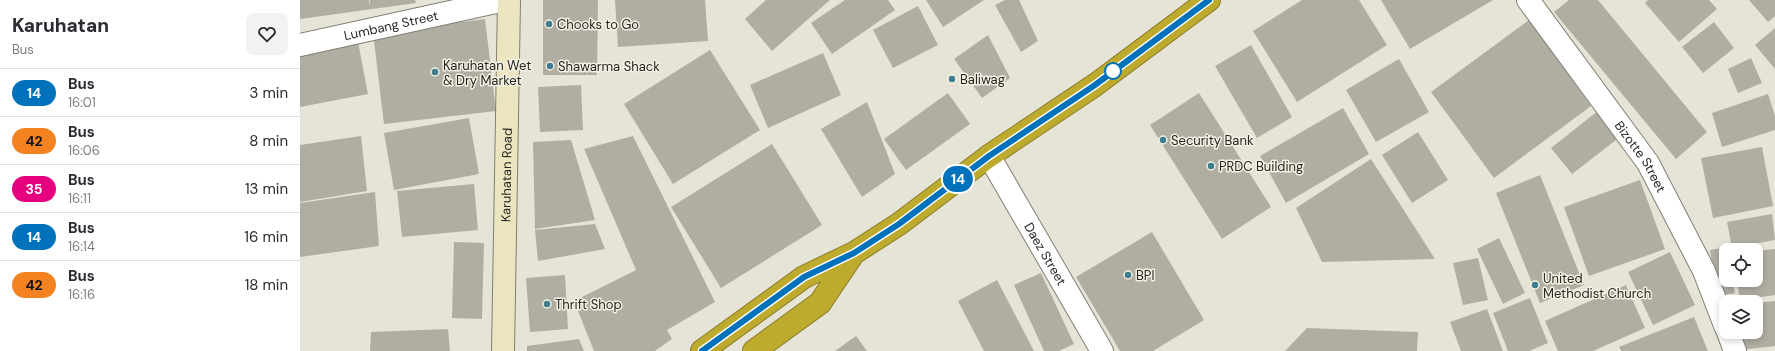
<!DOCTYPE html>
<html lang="en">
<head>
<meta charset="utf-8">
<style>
  body { margin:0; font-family:"DM Sans",sans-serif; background:#f2f2f3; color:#2b2b33; height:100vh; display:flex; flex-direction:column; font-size:15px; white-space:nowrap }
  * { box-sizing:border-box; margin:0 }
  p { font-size:13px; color:#7c7c81 }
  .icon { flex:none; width:22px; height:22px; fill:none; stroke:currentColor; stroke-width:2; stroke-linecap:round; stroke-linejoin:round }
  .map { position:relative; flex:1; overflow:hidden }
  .side { display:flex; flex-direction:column; background:#fff; width:300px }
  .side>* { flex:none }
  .badge { padding:0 8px; border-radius:13px; font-size:14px; line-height:26px }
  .controls { position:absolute; left:1419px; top:243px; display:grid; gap:8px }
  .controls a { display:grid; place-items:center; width:44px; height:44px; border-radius:8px; background:#fff; box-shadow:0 2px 6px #0003; font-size:20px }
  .map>.badge { position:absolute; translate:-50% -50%; box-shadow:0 0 0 2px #fff }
  .round { display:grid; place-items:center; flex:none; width:42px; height:42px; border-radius:8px; background:#f2f2f3 }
  .summary { display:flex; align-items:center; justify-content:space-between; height:68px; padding:0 12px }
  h1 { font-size:19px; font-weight:800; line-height:30px }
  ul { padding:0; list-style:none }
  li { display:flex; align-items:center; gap:12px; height:48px; padding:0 12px; border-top:1px solid #e1e1e2 }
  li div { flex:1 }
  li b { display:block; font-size:15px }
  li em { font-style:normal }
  li .badge { min-width:44px; font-weight:700; text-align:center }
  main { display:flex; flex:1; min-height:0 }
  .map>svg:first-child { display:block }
  .building { fill:#b0aea2 }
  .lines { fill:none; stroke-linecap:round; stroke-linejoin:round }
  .street-casing { stroke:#817f74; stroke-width:24 }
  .secondary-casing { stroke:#817f74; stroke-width:24 }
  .highway-casing { stroke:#897c29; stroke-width:24 }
  .street { stroke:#fff; stroke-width:22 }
  .secondary { stroke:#ece6c0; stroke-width:22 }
  .highway { stroke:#beaa2d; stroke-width:22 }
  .line-casing { stroke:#fff; stroke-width:9 }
  .line { stroke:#0072bc; stroke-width:6 }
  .poi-dot { fill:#3e7d91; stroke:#f3f1e4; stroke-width:1.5 }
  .stop-dot { fill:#fff; stroke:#0072bc; stroke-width:2 }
  .labels { text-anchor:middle; stroke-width:3; stroke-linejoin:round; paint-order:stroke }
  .poi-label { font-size:13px; fill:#272621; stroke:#f3f1e4; text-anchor:start }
  .street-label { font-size:13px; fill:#272621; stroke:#f3f1e4 }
</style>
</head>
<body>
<main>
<section class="side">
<div class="summary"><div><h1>Karuhatan</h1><p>Bus</p></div><a class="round"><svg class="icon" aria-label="heart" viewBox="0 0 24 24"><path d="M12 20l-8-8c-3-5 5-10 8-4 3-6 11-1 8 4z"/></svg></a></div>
<ul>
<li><span class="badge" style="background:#0072bc;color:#fff">14</span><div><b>Bus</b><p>16:01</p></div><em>3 min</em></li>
<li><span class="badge" style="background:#f58220;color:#111">42</span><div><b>Bus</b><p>16:06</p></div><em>8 min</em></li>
<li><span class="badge" style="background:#e6007e;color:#fff">35</span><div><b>Bus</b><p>16:11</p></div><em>13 min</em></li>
<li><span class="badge" style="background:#0072bc;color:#fff">14</span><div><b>Bus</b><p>16:14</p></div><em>16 min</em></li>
<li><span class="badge" style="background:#f58220;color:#111">42</span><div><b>Bus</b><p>16:16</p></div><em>18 min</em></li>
</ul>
</section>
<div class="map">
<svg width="1475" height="351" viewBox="0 0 1475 351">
  <rect width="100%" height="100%" fill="#e6e4d7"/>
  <path class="building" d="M0,0H69L70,6V0H115L116,3L0,19Z
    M243,0H298L297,75H243Z
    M315,0H405L408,41L318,47Z
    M466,0H530L472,51L445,19Z
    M545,0H588L595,10L532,54L511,23Z
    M626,0H684L643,27Z
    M705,0H719L738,41L721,52L695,5Z
    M1002,0H1059L1087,45L997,102L953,31Z
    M1081,0H1193L1110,49Z
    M1269,0H1298L1407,132L1376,159L1254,12Z
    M1348,0H1409L1417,9L1379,42L1345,3Z
    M1449,0H1475V16L1468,22Z
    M618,6L638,45L593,68L573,30Z
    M185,19L196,111L84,124L73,33Z
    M1229,20L1291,106L1194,178L1131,92Z
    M1414,22L1434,48L1403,73L1382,47Z
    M1475,28V69L1455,45Z
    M688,35L710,78L682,98L654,59Z
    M58,42L68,94L0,107V53Z
    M951,45L992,117L957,138L915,66Z
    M410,50L460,130L373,184L324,104Z
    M523,53L541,95L468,128L450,85Z
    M1451,58L1462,83L1438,93L1428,69Z
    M1099,59L1129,112L1076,142L1046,90Z
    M281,85L283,130L240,132L238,87Z
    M648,93L670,124L606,170L584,139Z
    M899,93L971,207L922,239L850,125Z
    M1468,94L1475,116V130L1422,147L1412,113Z
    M567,102L595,174L562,197L521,129Z
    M1043,108L1069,154L986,203L960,156Z
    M1299,110L1320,137L1272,174L1251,148Z
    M169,118L179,174L94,190L84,133Z
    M1118,132L1148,180L1112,203L1082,155Z
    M61,136L67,191L0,202V145Z
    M333,136L415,302L367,330L372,339L355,351H294L274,301L336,270L284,149Z
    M271,140L295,220L235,229L233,142Z
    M472,144L522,225L421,288L371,207Z
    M1462,147L1473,206L1413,218L1401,158Z
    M1071,159L1135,259L1022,262L996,208Z
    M1240,175L1284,285L1240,303L1196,193Z
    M1340,180L1365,249L1289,276L1264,207Z
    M174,184L178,230L102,237L97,191Z
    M75,192L79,246L0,257V203Z
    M1472,214L1475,240L1432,248L1427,222Z
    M295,224L305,249L238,261L235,230Z
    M852,232L904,320L853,351H820L776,277Z
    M1199,238L1225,293L1203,304L1177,249Z
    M154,242L184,243L182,319L152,318Z
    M1427,247L1426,280H1432L1435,293L1417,296L1410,250Z
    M1475,249V295L1440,300L1437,280H1456V251Z
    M1370,252L1395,305L1353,325L1328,272Z
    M1178,258L1188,300L1163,305L1153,263Z
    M741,273L774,344L759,351H744L714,285Z
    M265,275L268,329L230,332L226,278Z
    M697,280L734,351H684L658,301Z
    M1326,285L1345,328L1293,351H1258L1245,321Z
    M1230,298L1248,343L1229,351H1208L1193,313Z
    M1475,301V346L1440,350L1438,332H1456V303Z
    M1187,309L1203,351H1161L1150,322Z
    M1394,317L1408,351H1321L1319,347Z
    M1007,328L1118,332L1117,351H985Z
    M148,329L150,351H70L71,332Z
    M556,336L567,351H535Z
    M279,339L284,351H227V346Z"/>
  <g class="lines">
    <g class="street-casing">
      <g id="street">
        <path id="s1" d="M1228,0L1348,163L1404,271L1426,328"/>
        <path id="s2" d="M0,45L205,0"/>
        <path id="s3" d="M689,156L802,351"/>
        <path d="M1428,332L1435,351"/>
      </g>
    </g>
    <g class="secondary-casing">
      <g id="secondary">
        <path id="s4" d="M203,351L209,0"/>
      </g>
    </g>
    <g class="highway-casing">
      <path id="highway" d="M402,351L504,277L554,253L599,224L689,156L795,85L909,0
        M454,351L520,303L553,254"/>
    </g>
    <use href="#street" class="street"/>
    <use href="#secondary" class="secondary"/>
    <use href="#highway" class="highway"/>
  </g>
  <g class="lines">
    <g class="line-casing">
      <path id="line" d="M402,351L504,277L554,253L599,224L689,156L795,85L909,0"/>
    </g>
    <use href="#line" class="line"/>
  </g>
  <g class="poi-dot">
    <circle cx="249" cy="24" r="4"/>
    <circle cx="250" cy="66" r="4"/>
    <circle cx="135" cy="72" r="4"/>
    <circle cx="652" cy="79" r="4"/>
    <circle cx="863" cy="140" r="4"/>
    <circle cx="911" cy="166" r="4"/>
    <circle cx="828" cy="275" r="4"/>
    <circle cx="1235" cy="285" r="4"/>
    <circle cx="247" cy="304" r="4"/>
  </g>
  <circle class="stop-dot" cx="813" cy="71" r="8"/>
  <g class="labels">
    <g class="poi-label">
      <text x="257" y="29">Chooks to Go</text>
      <text x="143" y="70">Karuhatan Wet<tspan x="143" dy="15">&amp; Dry Market</tspan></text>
      <text x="258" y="71">Shawarma Shack</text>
      <text x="660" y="84">Baliwag</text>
      <text x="871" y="145">Security Bank</text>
      <text x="919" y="171">PRDC Building</text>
      <text x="836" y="280">BPI</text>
      <text x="1243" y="283">United<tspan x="1243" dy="15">Methodist Church</tspan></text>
      <text x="255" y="309">Thrift Shop</text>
    </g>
    <g class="street-label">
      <text dy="5" stroke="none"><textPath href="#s2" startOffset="93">Lumbang Street</textPath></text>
      <text dy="5" stroke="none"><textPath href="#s1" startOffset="193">Bizotte Street</textPath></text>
      <text dy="5" stroke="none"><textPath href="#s4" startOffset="176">Karuhatan Road</textPath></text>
      <text dy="5" stroke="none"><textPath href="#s3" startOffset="113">Daez Street</textPath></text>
    </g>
  </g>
</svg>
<div class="controls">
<a><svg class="icon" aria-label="locate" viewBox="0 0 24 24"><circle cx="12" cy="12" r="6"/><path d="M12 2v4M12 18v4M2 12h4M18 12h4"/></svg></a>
<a><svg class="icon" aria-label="layers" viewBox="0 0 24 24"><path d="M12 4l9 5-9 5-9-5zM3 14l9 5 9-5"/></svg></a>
</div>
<b class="badge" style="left:658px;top:179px;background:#0072bc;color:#fff">14</b>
</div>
</main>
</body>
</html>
